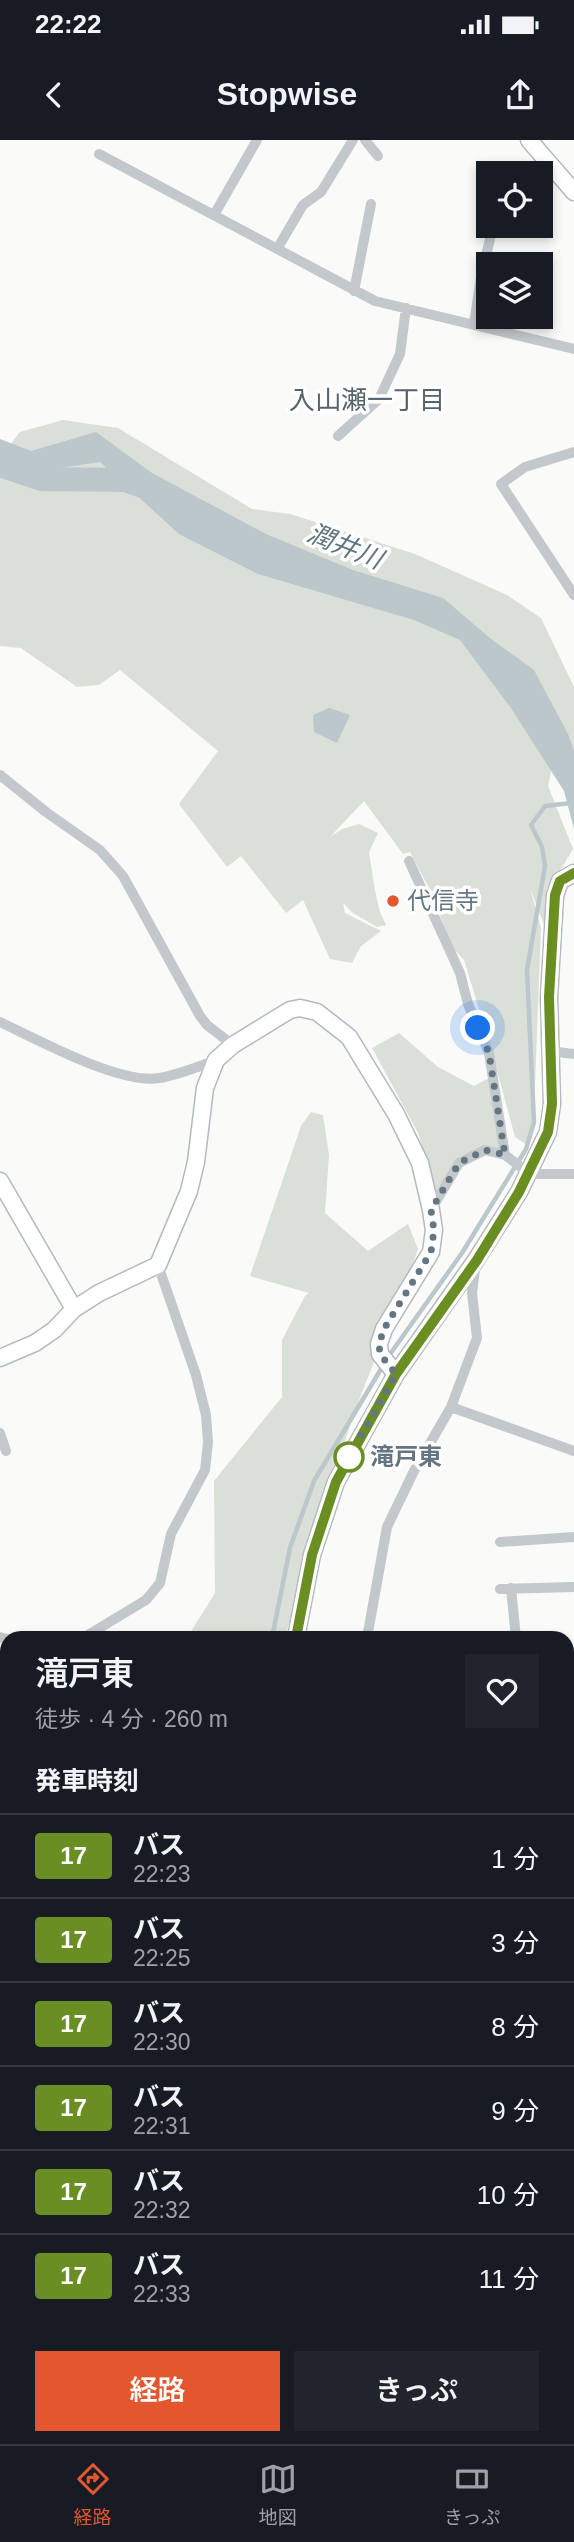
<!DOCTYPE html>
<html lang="ja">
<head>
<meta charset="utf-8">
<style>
  body { margin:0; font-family:Arial,"Noto Sans JP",sans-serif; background:#20242c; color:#f1f3f6; height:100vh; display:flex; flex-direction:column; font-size:26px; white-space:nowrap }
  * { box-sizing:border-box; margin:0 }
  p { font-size:23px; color:#9ea1a6 }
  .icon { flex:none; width:38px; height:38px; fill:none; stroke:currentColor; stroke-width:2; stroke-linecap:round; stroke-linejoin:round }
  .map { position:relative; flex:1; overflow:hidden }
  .side { position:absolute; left:0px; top:1491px; width:574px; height:814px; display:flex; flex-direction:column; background:#171b24; border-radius:21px 21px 0 0; box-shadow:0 4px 10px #0003 }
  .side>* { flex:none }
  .badge { padding:0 14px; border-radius:5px; font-size:24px; line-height:46px }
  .buttons { position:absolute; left:476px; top:21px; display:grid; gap:14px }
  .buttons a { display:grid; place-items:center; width:77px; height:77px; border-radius:0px; background:#171b24; box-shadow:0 4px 10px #0003; font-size:35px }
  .you { position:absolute; width:35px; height:35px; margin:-18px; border:5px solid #fff; border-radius:50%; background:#1a73e8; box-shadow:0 0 0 10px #1a73e833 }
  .map>.badge { position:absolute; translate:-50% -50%; box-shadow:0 0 0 4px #fff }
  h2 { padding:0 35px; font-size:26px; line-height:63px }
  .round { display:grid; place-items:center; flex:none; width:74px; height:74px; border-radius:0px; background:#20242c }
  .overview { display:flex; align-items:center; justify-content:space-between; height:119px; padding:0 35px }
  h1 { font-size:33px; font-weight:600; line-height:52px }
  .action { display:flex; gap:14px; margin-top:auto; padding:14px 35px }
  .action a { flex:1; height:80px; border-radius:0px; background:#e4572e; color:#fff; font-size:28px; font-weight:600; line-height:80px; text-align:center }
  .action a+a { background:#20242c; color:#f1f3f6 }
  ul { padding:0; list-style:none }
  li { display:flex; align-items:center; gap:21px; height:84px; padding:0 35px; border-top:2px solid #363941 }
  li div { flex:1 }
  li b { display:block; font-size:26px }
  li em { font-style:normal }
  li .badge { min-width:77px; font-weight:700; text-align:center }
  .status { display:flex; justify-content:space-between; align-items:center; height:49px; padding:0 35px; background:#171b24; direction:ltr }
  .status svg { height:19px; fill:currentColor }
  header { display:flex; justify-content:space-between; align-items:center; height:91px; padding:0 35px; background:#171b24; font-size:32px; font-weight:600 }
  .dock { display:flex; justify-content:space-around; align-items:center; height:98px; border-top:2px solid #363941; background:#171b24; font-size:19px; color:#9ea1a6 }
  .dock a { display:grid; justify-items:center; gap:4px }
  .dock .active { color:#e4572e }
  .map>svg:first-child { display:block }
  .green { fill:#dadfd7 }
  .water { fill:#bbc7cb }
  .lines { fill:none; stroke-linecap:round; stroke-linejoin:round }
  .stream { stroke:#bbc7cb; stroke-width:4.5 }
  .river { stroke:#bbc7cb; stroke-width:24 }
  .secondary-casing { stroke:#b3babf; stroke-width:19 }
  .street { stroke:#c3c8cc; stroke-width:10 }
  .secondary { stroke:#fff; stroke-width:16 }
  .line-casing { stroke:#fff; stroke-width:16 }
  .line { stroke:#6b8e23; stroke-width:10 }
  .walk { stroke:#657683; stroke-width:7; stroke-dasharray:0 12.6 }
  .poi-dot { fill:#e4572e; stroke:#fff; stroke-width:2.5 }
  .stop-dot { fill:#fff; stroke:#6b8e23; stroke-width:3.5 }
  .labels { text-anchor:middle; stroke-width:7; stroke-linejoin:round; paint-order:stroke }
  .poi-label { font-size:24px; fill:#657683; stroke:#fff; text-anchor:start }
  .stop-label { font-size:24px; font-weight:bold; fill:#657683; stroke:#fff; text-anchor:start }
  .neighbourhood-label { font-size:26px; fill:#57646e; stroke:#fff }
  .water-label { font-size:26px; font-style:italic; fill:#60757c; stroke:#fff }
</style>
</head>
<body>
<div class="status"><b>22:22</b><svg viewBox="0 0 49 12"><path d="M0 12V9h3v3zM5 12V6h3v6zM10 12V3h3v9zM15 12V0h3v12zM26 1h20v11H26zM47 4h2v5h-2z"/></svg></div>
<header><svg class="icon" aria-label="back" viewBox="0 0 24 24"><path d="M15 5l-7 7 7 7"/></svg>Stopwise<svg class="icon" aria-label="share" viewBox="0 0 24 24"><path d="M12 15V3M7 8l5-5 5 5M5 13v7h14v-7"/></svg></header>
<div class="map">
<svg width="574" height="2304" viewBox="0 0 574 2304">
  <rect width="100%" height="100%" fill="#fafaf8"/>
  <path class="green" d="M63,280L118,288L252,369L290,374L415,414L507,455L541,478L574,547V628L553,622L548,646L573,709L555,739L546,790L530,748L541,788L534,972L527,1005L515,997L491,908L464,820L453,808L429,748L410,712L403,714L364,661L330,697L342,689L359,684L378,693L369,712L375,751L380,772L386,785L377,787L353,773L343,763L345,773L381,791L361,806L352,823L330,819L303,760L286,773L241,716L227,727L179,664L218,611L120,530L99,545L77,547L21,508L0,506V314L2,315L20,292Z
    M399,893L438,927L474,946L493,936L504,1009L474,1011L436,1052L418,993L372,908Z
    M311,972L323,975L329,1015L325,1073L368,1111L408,1084L418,1109C400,1163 376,1215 356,1268C330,1344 305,1421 285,1498H187L215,1453L214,1341L282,1257V1200L305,1156L309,1153L250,1136L301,986Z
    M7,1675V1783L0,1781V1677Z
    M7,1975V2182L0,2183V1982Z
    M19,2298H257L256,2304H21Z"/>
  <path class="water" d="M96,292L152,333L266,394L353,430L443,458L491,499L534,530L568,594L574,611V689L564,651L511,568L460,500L414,480L258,434L179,394L100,322L7,336L0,333V299L31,311Z
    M329,568L350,575L337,603L314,592L313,575Z"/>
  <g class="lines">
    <path class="stream" d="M388,1217L462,1113L526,1009L534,982L527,830L545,726L542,707L531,685L545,666L571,663
      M272,1498L290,1408L314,1341L384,1224
      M223,2304L224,2298"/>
    <path class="river" d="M0,325L41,339L126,340L150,349"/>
    <g class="secondary-casing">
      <path id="secondary" d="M529,0L574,52
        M0,1041L74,1169
        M0,1218L35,1203L54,1190L74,1169L99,1153L158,1125L189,1051L196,1022L205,948L216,920L233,905L290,870L300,868L317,872L349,897L396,974L420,1023L431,1070L434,1090L431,1112L384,1189L379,1204L380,1214L396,1234
        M296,1498L312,1415L336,1342L396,1234L476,1120L519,1052L548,992L552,964L549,857L555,756L560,741L574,733
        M0,2282L8,2304
        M270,2304V2298"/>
    </g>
    <path class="street" d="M365,0L378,16
      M99,14L375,161L574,209
      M541,41L554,30
      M214,75L257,0
      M277,109L303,65L321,52L353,0
      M354,151L371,64
      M474,184L481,137L493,86
      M338,296L379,259L400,214L406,168
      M574,312L525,327L501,344L574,455
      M0,635L46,672L100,710L123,736L200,876L207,885L233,905
      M409,721L460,833L468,864L489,913L505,1015L530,1034H574
      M0,882C36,899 120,945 159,938C178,935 198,927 216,920
      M550,911L574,914
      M431,1070L459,1023L485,1010L505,1015
      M451,1267L574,1311
      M0,1293L6,1311
      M500,1402L574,1397
      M511,1448L516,1498
      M500,1449L574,1447
      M0,1497L7,1499
      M83,1498L146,1460L160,1443L171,1394L205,1330L208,1302L206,1275L196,1235L158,1125
      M367,1498L387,1387L414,1331L451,1267L477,1198L472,1153L476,1122
      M567,1519H574
      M567,1559L574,1558
      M567,1707L574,1706
      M567,1792H574
      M567,1855H574
      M567,1932H574
      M0,2113H7
      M567,2138L574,2137
      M567,2215H574
      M567,2285H574"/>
    <use href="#secondary" class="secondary"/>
  </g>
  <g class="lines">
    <g class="line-casing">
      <path id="line" d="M296,1498L312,1415L336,1342L396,1234L477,1120L519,1052L548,992L552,964L549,857L555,755L560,741L574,733"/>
    </g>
    <use href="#line" class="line"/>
    <path class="walk" d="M349,1317L396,1234L380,1214L379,1204L384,1189L431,1112L434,1090L431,1070L459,1023L485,1010L505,1015L489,913L478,888"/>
  </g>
  <circle class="poi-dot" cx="393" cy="761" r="7"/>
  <circle class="stop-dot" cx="349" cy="1317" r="14"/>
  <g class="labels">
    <g class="poi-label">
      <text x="407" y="769">代信寺</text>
    </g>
    <g class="stop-label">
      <text x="370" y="1325">滝戸東</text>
    </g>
    <g class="neighbourhood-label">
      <text x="367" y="269">入山瀬一丁目</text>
    </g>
    <g class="water-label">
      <text transform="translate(345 406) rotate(22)" y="9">潤井川</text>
    </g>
  </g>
</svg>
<div class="buttons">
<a><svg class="icon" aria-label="locate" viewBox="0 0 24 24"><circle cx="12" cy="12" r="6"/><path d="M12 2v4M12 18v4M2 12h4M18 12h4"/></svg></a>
<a><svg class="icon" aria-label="layers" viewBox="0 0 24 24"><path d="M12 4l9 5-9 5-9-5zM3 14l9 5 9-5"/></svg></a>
</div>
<div class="you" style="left:478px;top:888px"></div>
<section class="side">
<div class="overview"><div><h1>滝戸東</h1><p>徒歩 · 4 分 · 260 m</p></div><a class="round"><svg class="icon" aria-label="heart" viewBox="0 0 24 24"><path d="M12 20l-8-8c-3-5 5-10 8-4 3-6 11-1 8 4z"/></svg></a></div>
<h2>発車時刻</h2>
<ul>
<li><span class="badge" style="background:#6b8e23;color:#fff">17</span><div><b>バス</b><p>22:23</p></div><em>1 分</em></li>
<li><span class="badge" style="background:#6b8e23;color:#fff">17</span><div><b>バス</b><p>22:25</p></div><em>3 分</em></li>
<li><span class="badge" style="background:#6b8e23;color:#fff">17</span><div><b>バス</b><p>22:30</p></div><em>8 分</em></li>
<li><span class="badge" style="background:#6b8e23;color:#fff">17</span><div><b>バス</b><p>22:31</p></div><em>9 分</em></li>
<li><span class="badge" style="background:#6b8e23;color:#fff">17</span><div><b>バス</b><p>22:32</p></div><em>10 分</em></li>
<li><span class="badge" style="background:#6b8e23;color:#fff">17</span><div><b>バス</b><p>22:33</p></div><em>11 分</em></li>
</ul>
<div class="action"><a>経路</a><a>きっぷ</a></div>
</section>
</div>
<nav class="dock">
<a class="active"><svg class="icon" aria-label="directions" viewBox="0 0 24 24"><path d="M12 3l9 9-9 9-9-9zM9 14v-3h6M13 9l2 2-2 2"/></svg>経路</a>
<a><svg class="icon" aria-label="map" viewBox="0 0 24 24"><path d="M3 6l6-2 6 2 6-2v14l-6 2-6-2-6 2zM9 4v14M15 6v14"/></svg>地図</a>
<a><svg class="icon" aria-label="tickets" viewBox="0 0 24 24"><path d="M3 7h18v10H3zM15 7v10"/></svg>きっぷ</a>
</nav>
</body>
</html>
